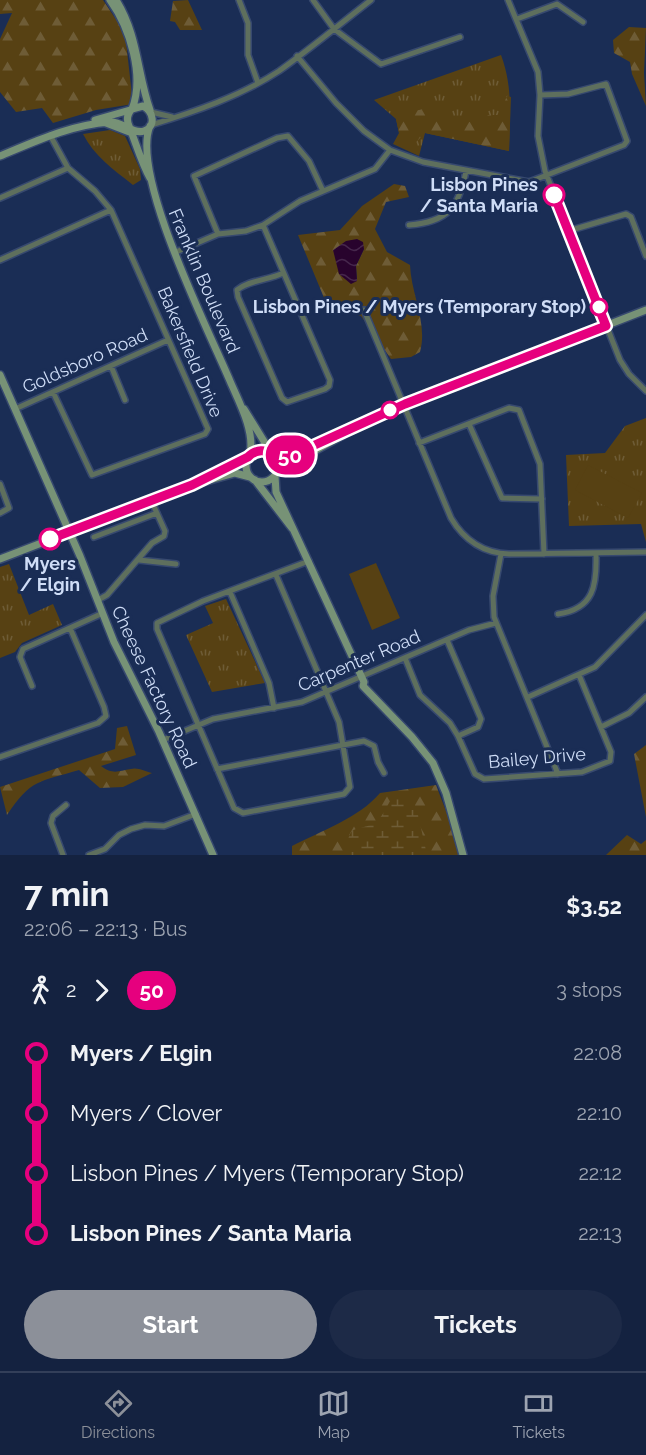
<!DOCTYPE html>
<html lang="en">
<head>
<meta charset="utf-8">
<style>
  body { margin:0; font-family:Raleway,sans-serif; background:#1d2a47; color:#f1f3f6; height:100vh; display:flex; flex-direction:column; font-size:22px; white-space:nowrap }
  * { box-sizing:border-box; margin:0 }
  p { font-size:20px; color:#9da4b1 }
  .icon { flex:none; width:33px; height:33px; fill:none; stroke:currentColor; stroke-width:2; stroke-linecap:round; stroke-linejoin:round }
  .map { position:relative; height:855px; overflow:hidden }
  .panel { display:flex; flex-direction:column; background:#142240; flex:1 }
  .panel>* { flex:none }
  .badge { padding:0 12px; border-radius:20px; font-size:21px; line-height:39px }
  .map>.badge { position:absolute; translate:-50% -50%; box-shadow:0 0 0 3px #fff }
  .legs { display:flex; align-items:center; gap:9px; height:66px; padding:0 24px; font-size:20px }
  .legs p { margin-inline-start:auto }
  .head { display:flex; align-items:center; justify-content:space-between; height:102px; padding:0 24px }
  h1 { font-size:33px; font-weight:700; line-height:45px }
  .cta { display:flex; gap:12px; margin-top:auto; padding:12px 24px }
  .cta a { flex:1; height:69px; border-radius:36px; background:#8c9099; color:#fff; font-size:24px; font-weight:700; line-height:69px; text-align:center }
  .cta a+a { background:#1d2a47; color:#f1f3f6 }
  ul { padding:0 24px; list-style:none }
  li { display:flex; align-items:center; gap:21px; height:60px; font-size:22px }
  li i { display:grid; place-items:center; width:9px; height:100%; margin:0 8px; background:currentColor }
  li i::after { content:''; width:15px; height:15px; margin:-8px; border:4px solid; border-radius:50%; background:#142240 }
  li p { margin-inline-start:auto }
  li:first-child i { background:linear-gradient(#0000 50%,currentColor 0) }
  li:last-child i { background:linear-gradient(currentColor 50%,#0000 0) }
  .menu { display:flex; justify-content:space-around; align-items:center; height:84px; border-top:2px solid #333f59; background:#142240; font-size:16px; color:#9da4b1 }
  .menu a { display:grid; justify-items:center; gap:3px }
  .menu .active { color:#8c9099 }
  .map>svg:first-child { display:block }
  .grass { fill:url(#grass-tufts) }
  .forest { fill:url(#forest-firs); fill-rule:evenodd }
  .wetland { fill:url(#wetland-marsh) }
  .pitch { fill:#574113 }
  .water { fill:url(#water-waves) }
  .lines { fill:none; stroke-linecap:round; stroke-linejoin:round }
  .street-casing { stroke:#37496f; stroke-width:8 }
  .secondary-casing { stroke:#37496f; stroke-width:10 }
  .street { stroke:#5e6f5d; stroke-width:5 }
  .secondary { stroke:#779276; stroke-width:7 }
  .line-1-casing { stroke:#fff; stroke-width:14 }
  .line-1 { stroke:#e6007e; stroke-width:9 }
  .stop-1-dot { fill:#fff; stroke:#e6007e; stroke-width:3 }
  .labels { text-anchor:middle; stroke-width:6; stroke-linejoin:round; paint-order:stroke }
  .stop-label { font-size:18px; font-weight:bold; fill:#cfddf7; stroke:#1a2d55; text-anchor:end }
  .street-label { font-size:18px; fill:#cfddf7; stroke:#1a2d55 }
</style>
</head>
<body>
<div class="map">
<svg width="646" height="855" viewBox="0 0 646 855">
  <defs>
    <pattern id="grass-tufts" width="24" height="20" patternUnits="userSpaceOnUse" patternTransform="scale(1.5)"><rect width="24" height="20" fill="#574113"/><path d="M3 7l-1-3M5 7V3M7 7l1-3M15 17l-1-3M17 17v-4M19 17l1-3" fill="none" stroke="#6e5c36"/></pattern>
    <pattern id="forest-firs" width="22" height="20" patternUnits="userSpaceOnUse" patternTransform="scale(1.5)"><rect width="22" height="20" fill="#574113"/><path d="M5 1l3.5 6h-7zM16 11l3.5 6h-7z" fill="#6e5c36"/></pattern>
    <pattern id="wetland-marsh" width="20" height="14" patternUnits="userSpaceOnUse" patternTransform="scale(1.5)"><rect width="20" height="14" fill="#574113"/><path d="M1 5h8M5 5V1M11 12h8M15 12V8" fill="none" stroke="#6e5c36"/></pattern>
    <pattern id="water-waves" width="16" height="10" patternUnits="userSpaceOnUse" patternTransform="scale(1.5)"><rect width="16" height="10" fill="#28032d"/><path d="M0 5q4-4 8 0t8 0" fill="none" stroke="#46274c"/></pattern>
  </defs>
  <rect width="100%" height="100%" fill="#1a2d55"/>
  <path class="grass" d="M501,55C513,87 510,117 509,151L425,133L419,156L393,144L399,133L396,119L374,100Z
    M110,130L125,136L140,169L141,180L133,185C113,169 94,156 83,134Z
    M646,418V542L641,524L569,526L566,455L605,453L625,426Z
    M9,564L29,615L53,604L62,625L22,643L15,652L0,658V567Z
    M226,599L265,683L212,692L186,635L213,623L205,606Z"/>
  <path class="forest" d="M0,0H103L125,33L133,104L96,110L53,123L42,108L16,112L0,92V39L12,13L0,14Z
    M188,0L202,30H180L175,22L170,21L173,1Z
    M629,27L646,28L644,73L646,106L632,74L630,62L614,53L613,40Z
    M507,96L511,97L509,151L425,133L416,142L399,133L396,119L401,113L425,109L445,120L482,123L488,115H499Z
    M394,184L405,186L409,197L386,202L375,229L387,252L410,265C411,294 428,323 420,352L411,357L391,359L361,316L327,305L298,235L340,230L362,206ZM364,249L356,266L357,281L334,251Z
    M127,726L136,755L101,766C113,775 118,771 131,769C137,767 145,771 152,773L123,787L100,788L79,770C39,782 31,779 7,815L0,787L115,749L117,728Z
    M646,745V817L634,754Z
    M436,785L449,819L458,855H292V846C321,831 359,818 380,793Z
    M627,835L641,844L646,840V855H606Z"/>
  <path class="wetland" d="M394,795L412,799L417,810L427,855H348C346,818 360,835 378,820C385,813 388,803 394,795Z"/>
  <path class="pitch" d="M588,465L642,493L628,518L575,490Z
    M376,563L400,618L372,630L349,574Z"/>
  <path class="water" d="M357,239L363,242L364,249L356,266L357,281L351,284L339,274L333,250L346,241Z"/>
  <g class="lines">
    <g class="street-casing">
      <path id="street" d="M239,0L248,23V55L258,83
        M313,0L334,29L381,64L460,37
        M508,0L538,72L540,95L538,136L545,171L620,360L629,374L646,391
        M517,19L557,4L583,22
        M297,56L336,103L364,131L390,150L423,162L529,182L624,145L627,141L606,84L568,94L540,95
        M151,112L172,117
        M151,125C194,112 241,96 279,71C310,49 340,24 371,0
        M50,135L68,168L95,191L111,210L208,429L205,434L92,475L53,392
        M0,198L68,168
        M263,225L330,380L329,386L325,389L287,402L282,398L238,297L237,290C249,280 269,280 283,273
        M409,225C448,222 459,207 466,171
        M568,231L626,214L631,217L646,256
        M218,234L194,176L277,138L288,136L309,161L323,191
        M176,252L218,234L246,231L263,225L300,201L375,169L390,150
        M0,260L111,210
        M364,310L451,518C464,540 483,553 509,554L646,552
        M111,366L125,400
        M15,409L168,340
        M469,424L502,498L542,499
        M419,443L509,408L519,410L540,464L544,554
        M0,484L9,508L0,513
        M94,537L157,513
        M501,554L493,596L494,617L558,774
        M139,560L176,564
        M276,575L339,722L350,787L344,794L243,813L234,808L157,629V623L203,601L309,561
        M230,592L269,683L274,708
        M98,600L107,595L152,543L164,536L165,531L151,500
        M558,614C594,609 597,585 596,554
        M447,640L481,719L478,727L458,736
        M405,658L420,695L450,723L458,736L475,774L484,779L582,772L610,761L611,752L579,675
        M32,686L20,657L23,649L103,613
        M528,697L595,667L646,615
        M601,727L629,713L646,697
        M163,740L213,719L302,702L469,630L496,623
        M0,757L98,723L106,716L104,707L70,628
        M217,769L364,741L374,746L378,762L384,773
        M63,855L51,823L53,816L66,805
        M89,855L105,849L119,835L131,829L145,825L164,826L196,814"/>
    </g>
    <g class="secondary-casing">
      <path id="secondary" d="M110,0C130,28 145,76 132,109
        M116,0C138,35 137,73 150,110
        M95,120L130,110
        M106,123L132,133
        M150,126C130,174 208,329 230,381C239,402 255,431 250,454
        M0,156C36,141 70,125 110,122C122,121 133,135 144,131C157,126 153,111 143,106L132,109C127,114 126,119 129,126C136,143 141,162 150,178
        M0,375L80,556L114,642L159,732L213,855
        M244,409L270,451
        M246 466a16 16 0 1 1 32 0a16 16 0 1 1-32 0Z
        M273,453L295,454L405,404L646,310
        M277,472L343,435
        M210,476L248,457
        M275,476L276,492L364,682L363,686L412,737L433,763L446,793L463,855
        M255,480L292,528
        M0,559L192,485L235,473L250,477"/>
    </g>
    <use href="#street" class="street"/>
    <use href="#secondary" class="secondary"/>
  </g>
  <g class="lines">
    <g class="line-1-casing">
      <path id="line-1" d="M50,539L192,485L248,457C263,442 277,459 295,454L405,404L606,326L554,195"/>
    </g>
    <use href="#line-1" class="line-1"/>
  </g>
  <g class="stop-1-dot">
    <circle cx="554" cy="195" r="10"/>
    <circle cx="599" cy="307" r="8"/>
    <circle cx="390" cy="410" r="8"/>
    <circle cx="50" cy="539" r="10"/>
  </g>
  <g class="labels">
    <g class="stop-label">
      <text x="538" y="191">Lisbon Pines<tspan x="538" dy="21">/ Santa Maria</tspan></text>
      <text x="586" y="313">Lisbon Pines / Myers (Temporary Stop)</text>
      <text x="50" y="570" text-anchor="middle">Myers<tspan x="50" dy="21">/ Elgin</tspan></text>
    </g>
    <g class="street-label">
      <text transform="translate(204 281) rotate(67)" y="6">Franklin Boulevard</text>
      <text transform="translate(190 352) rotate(67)" y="6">Bakersfield Drive</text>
      <text transform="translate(85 361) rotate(-24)" y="6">Goldsboro Road</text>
      <text transform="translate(359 661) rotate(-23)" y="6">Carpenter Road</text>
      <text transform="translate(154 687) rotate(65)" y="6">Cheese Factory Road</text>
      <text transform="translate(537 758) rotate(-5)" y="6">Bailey Drive</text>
    </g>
  </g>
</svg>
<b class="badge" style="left:290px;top:455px;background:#e6007e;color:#fff">50</b>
</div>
<section class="panel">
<div class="head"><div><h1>7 min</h1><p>22:06 – 22:13 · Bus</p></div><b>$3.52</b></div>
<div class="legs"><svg class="icon" aria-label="walk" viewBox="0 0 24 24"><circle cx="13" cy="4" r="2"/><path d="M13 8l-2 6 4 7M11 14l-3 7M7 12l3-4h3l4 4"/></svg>2<svg class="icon" aria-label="forward" viewBox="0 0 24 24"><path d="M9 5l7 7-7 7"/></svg><b class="badge" style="background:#e6007e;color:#fff">50</b><p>3 stops</p></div>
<ul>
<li><i style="color:#e6007e"></i><b>Myers / Elgin</b><p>22:08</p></li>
<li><i style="color:#e6007e"></i><span>Myers / Clover</span><p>22:10</p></li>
<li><i style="color:#e6007e"></i><span>Lisbon Pines / Myers (Temporary Stop)</span><p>22:12</p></li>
<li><i style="color:#e6007e"></i><b>Lisbon Pines / Santa Maria</b><p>22:13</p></li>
</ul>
<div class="cta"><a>Start</a><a>Tickets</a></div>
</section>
<nav class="menu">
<a class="active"><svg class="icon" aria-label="directions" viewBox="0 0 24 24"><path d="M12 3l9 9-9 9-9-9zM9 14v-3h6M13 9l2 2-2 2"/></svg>Directions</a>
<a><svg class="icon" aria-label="map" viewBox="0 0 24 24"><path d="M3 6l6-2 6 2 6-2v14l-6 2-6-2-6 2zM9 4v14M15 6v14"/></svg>Map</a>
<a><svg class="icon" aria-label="tickets" viewBox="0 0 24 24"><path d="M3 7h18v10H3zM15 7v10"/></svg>Tickets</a>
</nav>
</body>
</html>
